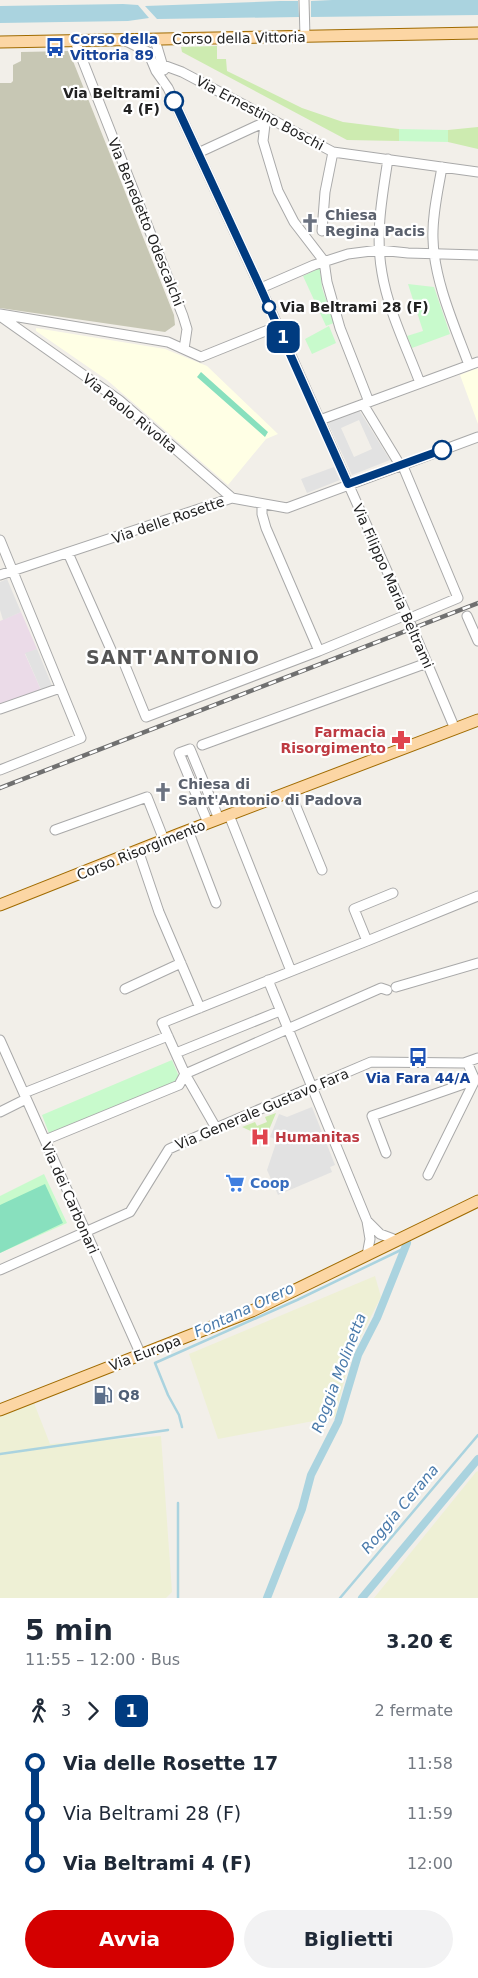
<!DOCTYPE html>
<html lang="it">
<head>
<meta charset="utf-8">
<style>
  body { margin:0; font-family:"DejaVu Sans",sans-serif; background:#f2f2f3; color:#1f2937; height:100vh; display:flex; flex-direction:column; font-size:19px; white-space:nowrap }
  * { box-sizing:border-box; margin:0 }
  p { font-size:16px; color:#747a83 }
  .icon { flex:none; width:28px; height:28px; fill:none; stroke:currentColor; stroke-width:2; stroke-linecap:round; stroke-linejoin:round }
  .map { position:relative; height:1598px; overflow:hidden }
  .side { display:flex; flex-direction:column; background:#fff; flex:1 }
  .side>* { flex:none }
  .badge { padding:0 10px; border-radius:8px; font-size:18px; line-height:32px }
  .map>.badge { position:absolute; translate:-50% -50%; box-shadow:0 0 0 2px #fff }
  .legs { display:flex; align-items:center; gap:8px; height:55px; padding:0 25px; font-size:16px }
  .legs p { margin-inline-start:auto }
  .overview { display:flex; align-items:center; justify-content:space-between; height:85px; padding:0 25px }
  h1 { font-size:28px; font-weight:700; line-height:38px }
  .cta { display:flex; gap:10px; margin-top:auto; padding:10px 25px }
  .cta a { flex:1; height:58px; border-radius:30px; background:#d40000; color:#fff; font-size:20px; font-weight:700; line-height:58px; text-align:center }
  .cta a+a { background:#f2f2f3; color:#1f2937 }
  ul { padding:0 25px; list-style:none }
  li { display:flex; align-items:center; gap:18px; height:50px; font-size:19px }
  li i { display:grid; place-items:center; width:8px; height:100%; margin:0 6px; background:currentColor }
  li i::after { content:''; width:12px; height:12px; margin:-6px; border:4px solid; border-radius:50%; background:#fff }
  li p { margin-inline-start:auto }
  li:first-child i { background:linear-gradient(#0000 50%,currentColor 0) }
  li:last-child i { background:linear-gradient(currentColor 50%,#0000 0) }
  .map>svg:first-child { display:block }
  .industrial { fill:#ebdbe8 }
  .education { fill:#ffffe5 }
  .construction { fill:#c7c7b4 }
  .farmland { fill:#eef0d5 }
  .grass { fill:#cdebb0 }
  .park { fill:#c8facc }
  .pitch { fill:#88e0be }
  .parking { fill:#e2e2e2; fill-rule:evenodd }
  .water { fill:#aad3df }
  .lines { fill:none; stroke-linecap:round; stroke-linejoin:round }
  .stream { stroke:#aad3df; stroke-width:2.5 }
  .canal { stroke:#aad3df; stroke-width:8 }
  .minor-casing { stroke:#a9a9a9; stroke-width:11 }
  .major-casing { stroke:#a06b00; stroke-width:13 }
  .minor { stroke:#fff; stroke-width:9 }
  .major { stroke:#fcd6a4; stroke-width:11 }
  .rail-casing { stroke:#707070; stroke-width:4.5 }
  .rail { stroke:#fff; stroke-width:2.5; stroke-dasharray:8; stroke-linecap:butt }
  .line-1-casing { stroke:#fff; stroke-width:11 }
  .line-1 { stroke:#003b80; stroke-width:8 }
  .stop-1-dot { fill:#fff; stroke:#003b80; stroke-width:2.5 }
  .labels { text-anchor:middle; stroke-width:4.5; stroke-linejoin:round; paint-order:stroke }
  .street-label { font-size:14px; fill:#222; stroke:#fff }
  .transit-label { font-size:14px; font-weight:bold; fill:#164399; stroke:#fff; text-anchor:start }
  .stop-label { font-size:14px; font-weight:bold; fill:#222; stroke:#fff; text-anchor:end }
  .worship-label { font-size:14px; font-weight:bold; fill:#5b616d; stroke:#fff; text-anchor:start }
  .health-label { font-size:14px; font-weight:bold; fill:#be3a42; stroke:#fff; text-anchor:end }
  .shop-label { font-size:14px; font-weight:bold; fill:#366cbe; stroke:#fff; text-anchor:start }
  .service-label { font-size:14px; font-weight:bold; fill:#4e5e75; stroke:#fff; text-anchor:start }
  .water-label { font-size:15px; font-style:italic; fill:#4a7aab; stroke:#fff }
  .district-label { font-size:19px; font-weight:bold; letter-spacing:1px; fill:#555; stroke:#fff }
</style>
</head>
<body>
<div class="map">
<svg width="478" height="1598" viewBox="0 0 478 1598">
  <rect width="100%" height="100%" fill="#f2efe9"/>
  <path class="industrial" d="M21,612L37,649L25,654L42,692L0,707V621Z"/>
  <path class="education" d="M36,328L165,349L207,366L278,434L266,439L228,485L107,380L36,331Z
    M478,368V424L460,375Z"/>
  <path class="construction" d="M69,51L174,315L175,325L165,332L0,308V83H11L13,81V65L21,61V52Z"/>
  <path class="farmland" d="M375,1276L381,1297L350,1358L335,1417L218,1439L189,1354Z
    M34,1403L50,1444L161,1436L172,1592L166,1598H0V1416Z
    M478,1471V1598H374L476,1472Z"/>
  <path class="grass" d="M217,46V59H226L227,71L302,108L343,122L399,129V141L347,140L182,52L181,47Z
    M478,127V149L448,142V130Z
    M276,1113L266,1137L261,1130L255,1133L242,1127L255,1122L257,1126L267,1122L265,1117Z"/>
  <path class="park" d="M399,129L448,130V142L399,141Z
    M320,268L322,288L334,323L326,326L303,276Z
    M408,284L434,287L450,334L412,348L407,336L423,331Z
    M329,326L336,343L312,354L305,339Z
    M172,1060L180,1079L176,1083L50,1136L42,1115Z
    M44,1174L67,1223L0,1253V1196Z"/>
  <path class="pitch" d="M201,372L268,432L265,437L197,377Z
    M45,1184L63,1223L0,1253V1205Z"/>
  <path class="parking" d="M359,410L390,460L352,475L327,421ZM359,420L372,449L354,457L341,428Z
    M334,467L340,480L307,493L301,479Z
    M7,579L21,612L3,620L0,610V582Z
    M37,649L53,688L42,692L25,653Z
    M312,1107L335,1165L330,1167L332,1172L278,1195L267,1170L277,1140L270,1137L279,1114L287,1117Z"/>
  <path class="water" d="M332,0H478V15L311,17V1Z
    M280,1H298L299,17L157,19L145,6Z
    M123,4L138,5L149,18L128,21L0,23V6Z"/>
  <g class="lines">
    <path class="stream" d="M182,1427L179,1415L168,1395L155,1363L297,1300L405,1248
      M0,1454L168,1430
      M178,1598V1503
      M340,1598L478,1435"/>
    <path class="canal" d="M267,1598L302,1509L311,1475L338,1422L358,1355L377,1318L407,1243
      M362,1598L478,1459"/>
    <g class="minor-casing">
      <path id="minor" d="M304,0L305,37
        M155,40L164,70
        M75,41L183,316L187,329L184,349
        M126,41L148,52L156,71L168,88L278,326L411,625L455,729
        M163,65L182,72L333,152L478,172
        M266,116L263,141L278,191L294,222L324,261L327,282L340,328L369,402
        M198,153L265,122
        M388,159C382,197 375,235 382,273C388,310 407,348 420,383
        M442,167C438,191 432,215 433,239C434,281 455,327 469,365
        M322,231L325,192L333,152
        M261,288L314,265L348,254L379,250L408,253L478,255
        M0,314L168,342L201,357L278,326
        M0,316L119,400L232,498
        M363,404L400,465
        M320,420L478,362
        M402,464L458,598L408,619
        M262,504V514L266,528L319,651
        M0,540L81,738L0,770
        M68,553L112,652L124,663L146,717L319,651L406,615
        M0,575L232,498L287,508L478,437
        M467,616L478,641
        M0,709L60,688
        M202,745L427,663
        M290,792L322,870
        M229,815L291,971
        M208,823L179,753L190,749L219,819
        M55,830L147,797L164,840
        M188,830L216,903
        M138,850L159,912L200,1008
        M367,941L478,896
        M268,980L367,1221L370,1239L367,1255
        M396,987L478,963
        M125,989L181,963
        M0,1040L141,1355
        M176,1053L280,1011
        M185,1074L381,988L387,990
        M24,1093L168,1036
        M0,1112L26,1099
        M216,1128L185,1074L162,1023L367,941L354,909L393,893
        M45,1140L179,1085L185,1074
        M386,1153L372,1116L475,1080
        M428,1175L475,1080L467,1062
        M367,1221L380,1234L396,1240
        M0,1270L130,1212L169,1149L216,1128L371,1062L464,1063L478,1058"/>
    </g>
    <g class="major-casing">
      <path id="major" d="M0,42L478,33
        M0,905L179,834L478,720
        M0,1410L252,1311L478,1201"/>
    </g>
    <use href="#minor" class="minor"/>
    <use href="#major" class="major"/>
    <g class="rail-casing">
      <path id="rail" d="M0,788L478,603"/>
    </g>
    <use href="#rail" class="rail"/>
  </g>
  <g class="lines">
    <g class="line-1-casing">
      <path id="line-1" d="M174,101L256,278L348,484L442,450"/>
    </g>
    <use href="#line-1" class="line-1"/>
  </g>
  <defs>
    <g id="bus-bare" transform="scale(1.5)"><path d="M-5-6H5V4H4V6H2V4H-2V6H-4V4H-5ZM-3.5-4V0h7V-4ZM-3.5 1.2v1.5H-2V1.2ZM2 1.2v1.5H3.5V1.2Z" fill="#1a4fb4" stroke="#fff" stroke-width="2.5" paint-order="stroke"/></g>
    <g id="church-bare" transform="scale(1.5)"><path d="M-1.2-6h2.4v3.5h3.3v2.4h-3.3V6h-2.4V-.1h-3.3v-2.4h3.3Z" fill="#6b7280" stroke="#fff" stroke-width="2.5" paint-order="stroke"/></g>
    <g id="pharmacy-bare" transform="scale(1.5)"><path d="M-2-6h4v4h4v4h-4v4h-4v-4h-4v-4h4Z" fill="#e0444e" stroke="#fff" stroke-width="2.5" paint-order="stroke"/></g>
    <g id="hospital-bare" transform="scale(1.5)"><path d="M-5-5h3v3.5h4V-5h3V5h-3V1.5h-4V5h-3Z" fill="#e0444e" stroke="#fff" stroke-width="2.5" paint-order="stroke"/></g>
    <g id="supermarket-bare" transform="scale(1.5)"><path d="M-6-5.5h2.5l.6 2H6L4.5 2H-2.5L-4.4-4H-6ZM-1.5 3.2a1.3 1.3 0 1 0 .1 0ZM3 3.2a1.3 1.3 0 1 0 .1 0Z" fill="#3f7fe0" stroke="#fff" stroke-width="2.5" paint-order="stroke"/></g>
    <g id="fuel-bare" transform="scale(1.5)"><path d="M-5.5-6h7V0h2V4h1.3V-2.5L3-4.5l.8-.8L6-3V5H2.5V1h-1V6h-7ZM-4.2-4.7v3.2H.2V-4.7Z" fill="#5c6f8a" stroke="#fff" stroke-width="2.5" paint-order="stroke"/></g>
  </defs>
  <g fill-rule="evenodd">
    <use href="#bus-bare" x="55" y="47"/>
    <use href="#church-bare" x="310" y="223"/>
    <use href="#pharmacy-bare" x="401" y="740"/>
    <use href="#church-bare" x="163" y="792"/>
    <use href="#bus-bare" x="418" y="1057"/>
    <use href="#hospital-bare" x="260" y="1137"/>
    <use href="#supermarket-bare" x="235" y="1183"/>
    <use href="#fuel-bare" x="103" y="1395"/>
  </g>
  <g class="stop-1-dot">
    <circle cx="174" cy="101" r="9"/>
    <circle cx="269" cy="307" r="6"/>
    <circle cx="442" cy="450" r="9"/>
  </g>
  <g class="labels">
    <g class="street-label">
      <text transform="translate(239 38) rotate(-1)" y="5">Corso della Vittoria</text>
      <text transform="translate(260 113) rotate(28)" y="5">Via Ernestino Boschi</text>
      <text transform="translate(146 222) rotate(68)" y="5">Via Benedetto Odescalchi</text>
      <text transform="translate(130 413) rotate(39)" y="5">Via Paolo Rivolta</text>
      <text transform="translate(168 520) rotate(-19)" y="5">Via delle Rosette</text>
      <text transform="translate(393 586) rotate(66)" y="5">Via Filippo Maria Beltrami</text>
      <text transform="translate(141 850) rotate(-22)" y="5">Corso Risorgimento</text>
      <text transform="translate(262 1109) rotate(-23)" y="5">Via Generale Gustavo Fara</text>
      <text transform="translate(70 1198) rotate(66)" y="5">Via dei Carbonari</text>
      <text transform="translate(145 1353) rotate(-21)" y="5">Via Europa</text>
    </g>
    <g class="transit-label">
      <text x="70" y="44">Corso della<tspan x="70" dy="16">Vittoria 89</tspan></text>
      <text x="418" y="1083" text-anchor="middle">Via Fara 44/A</text>
    </g>
    <g class="stop-label">
      <text x="160" y="98">Via Beltrami<tspan x="160" dy="16">4 (F)</tspan></text>
      <text x="280" y="312" text-anchor="start">Via Beltrami 28 (F)</text>
    </g>
    <g class="worship-label">
      <text x="325" y="220">Chiesa<tspan x="325" dy="16">Regina Pacis</tspan></text>
      <text x="178" y="789">Chiesa di<tspan x="178" dy="16">Sant'Antonio di Padova</tspan></text>
    </g>
    <g class="health-label">
      <text x="386" y="737">Farmacia<tspan x="386" dy="16">Risorgimento</tspan></text>
      <text x="275" y="1142" text-anchor="start">Humanitas</text>
    </g>
    <g class="shop-label">
      <text x="250" y="1188">Coop</text>
    </g>
    <g class="service-label">
      <text x="118" y="1400">Q8</text>
    </g>
    <g class="water-label">
      <text transform="translate(244 1310) rotate(-25)" y="5">Fontana Orero</text>
      <text transform="translate(339 1373) rotate(-69)" y="5">Roggia Molinetta</text>
      <text transform="translate(400 1509) rotate(-50)" y="5">Roggia Cerana</text>
    </g>
    <g class="district-label">
      <text x="173" y="664">SANT'ANTONIO</text>
    </g>
  </g>
</svg>
<b class="badge" style="left:283px;top:337px;background:#003b80;color:#fff">1</b>
</div>
<section class="side">
<div class="overview"><div><h1>5 min</h1><p>11:55 – 12:00 · Bus</p></div><b>3.20 €</b></div>
<div class="legs"><svg class="icon" aria-label="walk" viewBox="0 0 24 24"><circle cx="13" cy="4" r="2"/><path d="M13 8l-2 6 4 7M11 14l-3 7M7 12l3-4h3l4 4"/></svg>3<svg class="icon" aria-label="forward" viewBox="0 0 24 24"><path d="M9 5l7 7-7 7"/></svg><b class="badge" style="background:#003b80;color:#fff">1</b><p>2 fermate</p></div>
<ul>
<li><i style="color:#003b80"></i><b>Via delle Rosette 17</b><p>11:58</p></li>
<li><i style="color:#003b80"></i><span>Via Beltrami 28 (F)</span><p>11:59</p></li>
<li><i style="color:#003b80"></i><b>Via Beltrami 4 (F)</b><p>12:00</p></li>
</ul>
<div class="cta"><a>Avvia</a><a>Biglietti</a></div>
</section>
</body>
</html>
